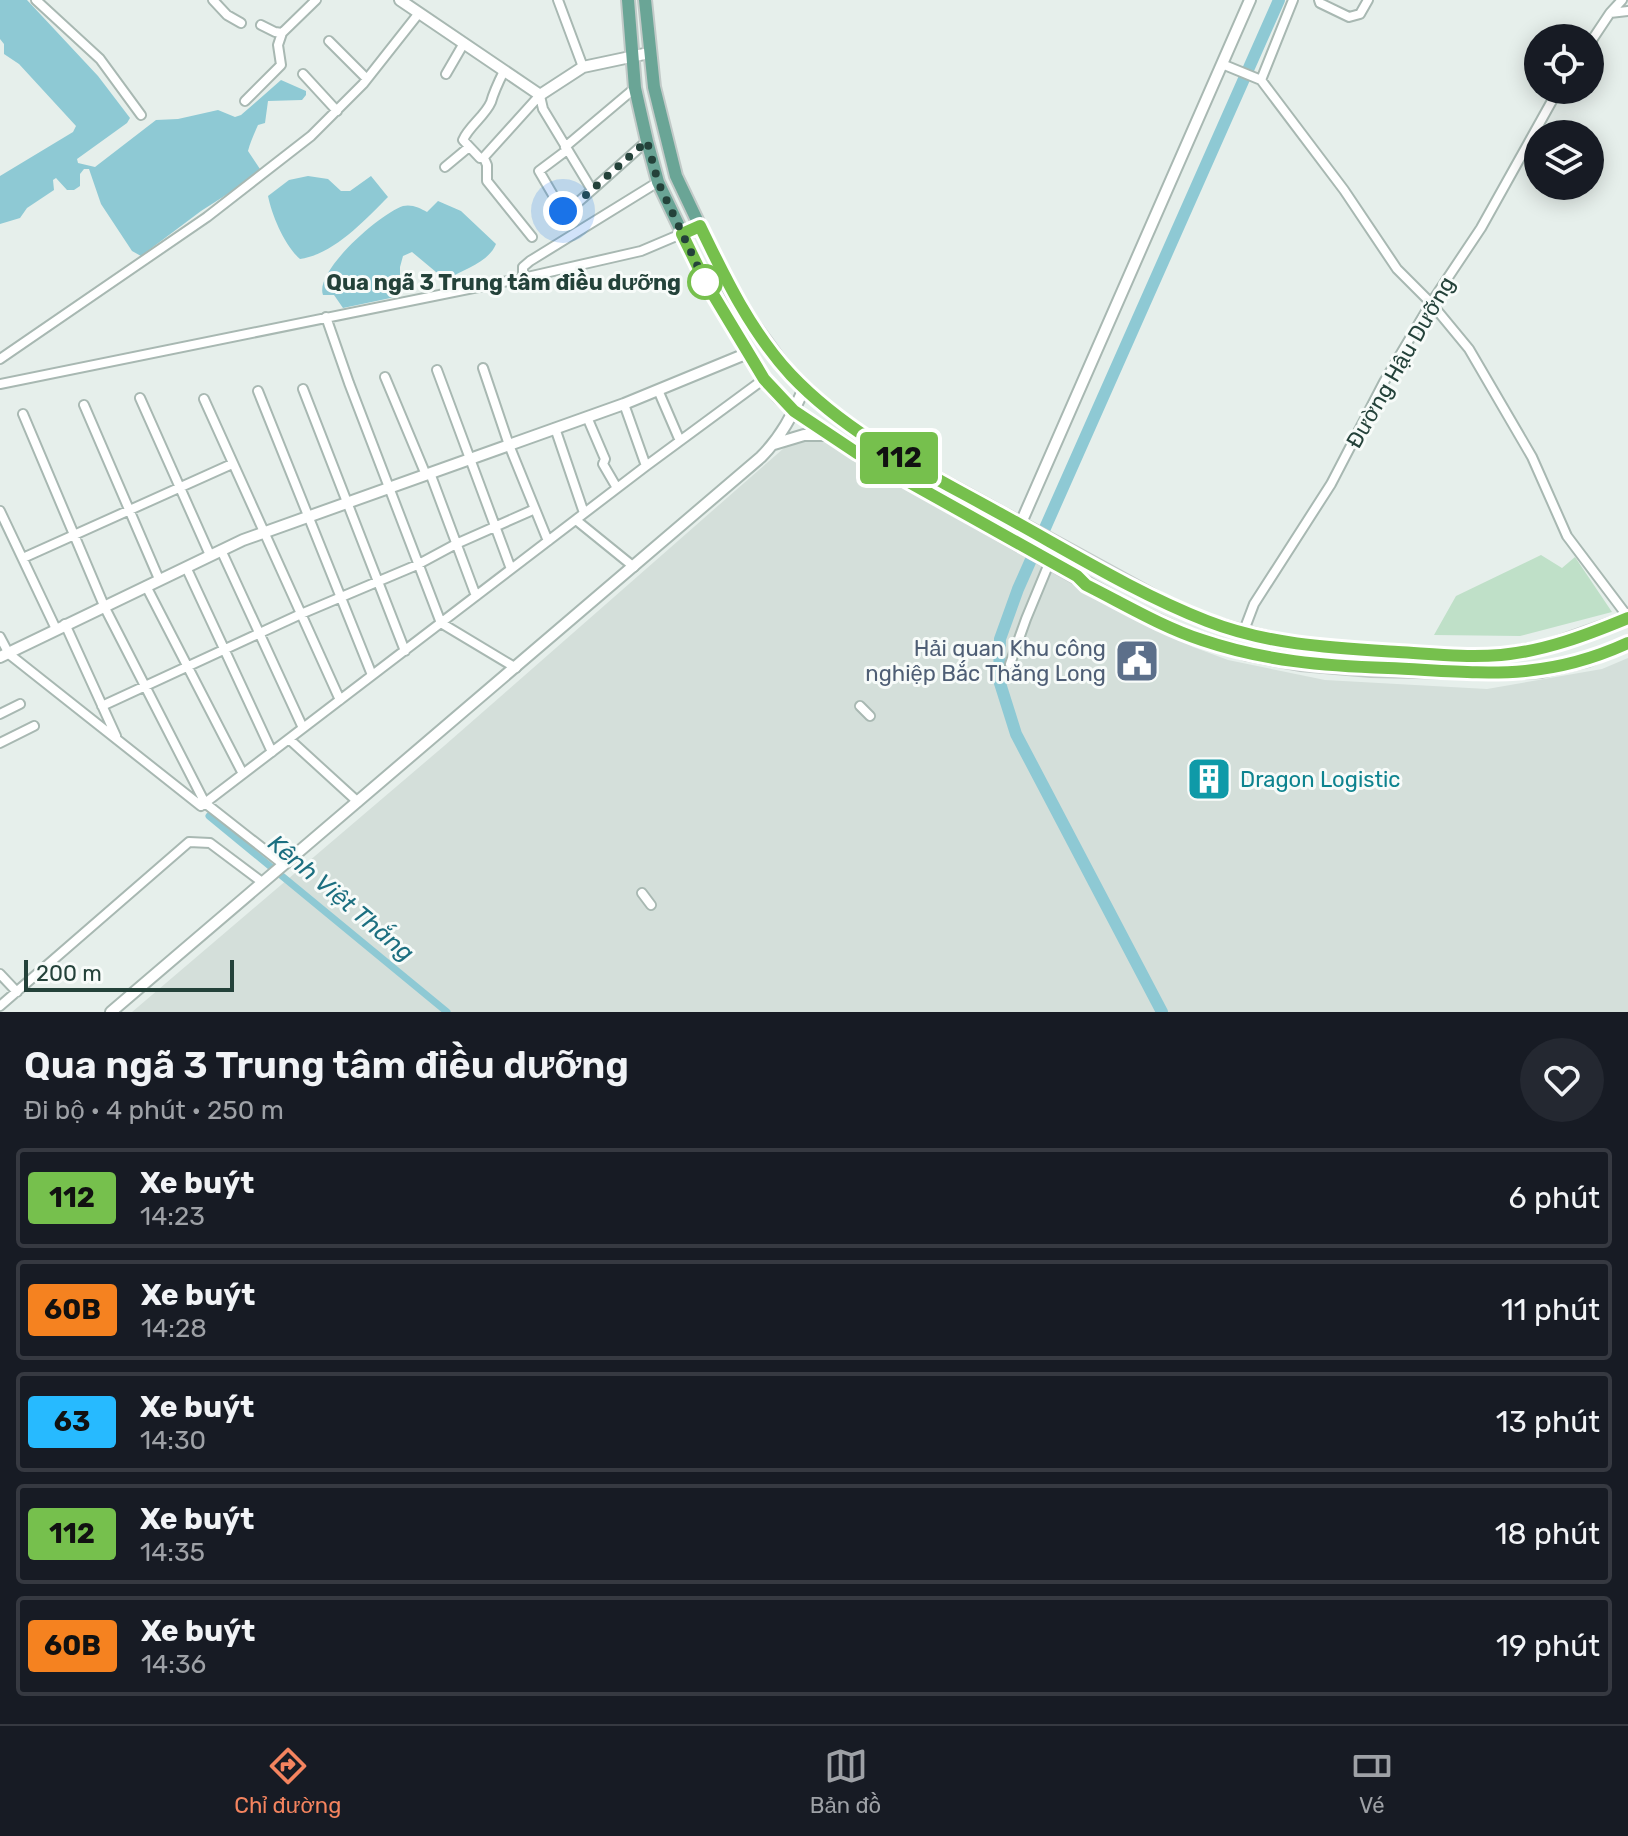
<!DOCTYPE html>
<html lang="vi">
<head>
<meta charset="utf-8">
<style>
  body { margin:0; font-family:Rubik,sans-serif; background:#242831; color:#f1f3f6; height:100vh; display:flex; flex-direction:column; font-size:30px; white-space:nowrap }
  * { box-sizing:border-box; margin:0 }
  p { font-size:26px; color:#9ea1a6 }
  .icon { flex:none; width:44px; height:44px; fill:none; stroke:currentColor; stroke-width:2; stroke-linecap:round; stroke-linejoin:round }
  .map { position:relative; height:1012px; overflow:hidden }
  .details { display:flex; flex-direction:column; background:#171b24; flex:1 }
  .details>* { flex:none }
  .badge { padding:0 16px; border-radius:6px; font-size:28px; line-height:52px }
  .fabs { position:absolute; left:1524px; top:24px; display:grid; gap:16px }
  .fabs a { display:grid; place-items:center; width:80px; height:80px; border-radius:50%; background:#171b24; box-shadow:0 4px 20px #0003; font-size:40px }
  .scale { position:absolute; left:24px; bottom:20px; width:210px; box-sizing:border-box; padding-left:8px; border:4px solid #24423a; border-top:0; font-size:22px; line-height:28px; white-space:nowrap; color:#24423a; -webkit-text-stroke:6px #f7fbf9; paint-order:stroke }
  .you { position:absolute; width:40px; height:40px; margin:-20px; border:6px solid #fff; border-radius:50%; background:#1a73e8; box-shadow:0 0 0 12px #1a73e833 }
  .map>.badge { position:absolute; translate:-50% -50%; box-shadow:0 0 0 4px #fff }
  .round { display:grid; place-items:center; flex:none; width:84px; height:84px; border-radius:42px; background:#242831 }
  .head { display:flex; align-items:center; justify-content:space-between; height:136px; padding:0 24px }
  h1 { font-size:38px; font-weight:600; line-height:60px }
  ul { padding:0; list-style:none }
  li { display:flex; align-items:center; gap:24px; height:100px; margin:0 16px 12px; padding:0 8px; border:4px solid #363941; border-radius:8px }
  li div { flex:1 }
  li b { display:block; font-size:30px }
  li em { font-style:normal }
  li .badge { min-width:88px; font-weight:700; text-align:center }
  .menu { display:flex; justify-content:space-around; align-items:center; height:112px; border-top:2px solid #363941; background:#171b24; font-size:22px; color:#9ea1a6 }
  .menu a { display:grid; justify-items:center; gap:4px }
  .menu .active { color:#f4845f }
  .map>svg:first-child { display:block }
  .built { fill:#d4dfda }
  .green { fill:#bfe0c8 }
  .water { fill:#8ec9d4 }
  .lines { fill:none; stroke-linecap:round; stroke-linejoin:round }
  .canal { stroke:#8ec9d4; stroke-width:7 }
  .river { stroke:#8ec9d4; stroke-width:12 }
  .minor-casing { stroke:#a8b8b2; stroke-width:12 }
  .tertiary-casing { stroke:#a8b8b2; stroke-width:14 }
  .primary-casing { stroke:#c2cac8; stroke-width:16 }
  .minor { stroke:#fff; stroke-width:8 }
  .tertiary { stroke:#fff; stroke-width:10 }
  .primary { stroke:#6aa596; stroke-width:12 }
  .line-casing { stroke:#fff; stroke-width:18 }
  .line { stroke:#76c04d; stroke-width:12 }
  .walk { stroke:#24423a; stroke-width:8; stroke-dasharray:0 14.4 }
  .stop-dot { fill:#fff; stroke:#76c04d; stroke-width:4 }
  .labels { text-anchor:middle; stroke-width:6; stroke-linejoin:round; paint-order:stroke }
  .stop-label { font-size:22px; font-weight:bold; fill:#24423a; stroke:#f7fbf9; text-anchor:end }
  .street-label { font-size:22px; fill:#24423a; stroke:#f7fbf9 }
  .service-label { font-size:22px; fill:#4e5e75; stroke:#f7fbf9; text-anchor:end }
  .culture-label { font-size:22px; fill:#0d838f; stroke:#f7fbf9; text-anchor:start }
  .water-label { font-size:24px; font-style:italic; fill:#1c6f80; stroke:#f7fbf9 }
</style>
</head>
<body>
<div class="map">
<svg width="1628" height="1012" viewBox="0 0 1628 1012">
  <rect width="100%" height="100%" fill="#e6efeb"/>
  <path class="built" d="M812,435L1193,647L1228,660L1325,680L1487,689L1602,669L1628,658V1012H132L444,746L784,448Z"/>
  <path class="green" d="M1541,555L1562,568L1575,557L1612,612L1520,636L1434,635L1456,596Z"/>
  <path class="water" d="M0,0H27L98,76L130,118L127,123L77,159L78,163L95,167L156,120L178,119L218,110L235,117L241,115L281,80L306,91V95L302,100L268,101L265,123L258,125C255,132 250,143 248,151L262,172L201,211L141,256L132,251L101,204L89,169H84L80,174V186L74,190H67L56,178L53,180L54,190L27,208L20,218L0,224V176L73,132L76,126L19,64L4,54V44L0,39Z
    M308,176L328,179L341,191H350L371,176L388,197C364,221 334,254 300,259C285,246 272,216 268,196L289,180Z
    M438,201L461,211L496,244C489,262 464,269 448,279L442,277L412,252L403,256L400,267V296L343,308L334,295H323C314,271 381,213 403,206C412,204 420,208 427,212Z"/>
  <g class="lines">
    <path class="canal" d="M209,816L447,1012"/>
    <path class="river" d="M1162,1012L1016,734L999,680L1000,639L1018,589L1279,0"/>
    <g class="minor-casing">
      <path id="minor" d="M36,0L100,59L141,115
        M213,0L227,15L241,23
        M558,0L583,67
        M1319,0L1320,3L1349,17L1360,14L1368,0
        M1610,13L1622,0
        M261,25L275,32L282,33L316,0
        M329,41L367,79
        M1590,43L1610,13L1628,11
        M1222,64L1261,80L1344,190L1397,269L1431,303L1469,349L1532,457L1567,536L1628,617
        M504,71C499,81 494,91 491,102C485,116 469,126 463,140L480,158L484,157L540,95
        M303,74L337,111
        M446,74L464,43
        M1261,80L1293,0
        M540,96L543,109L592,190L647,141
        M245,101L281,65L278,45L282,33
        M565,147L635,88
        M567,150L539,171L560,207L563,211H568L592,190
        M484,158L487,165V181L532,237
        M445,167L469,147
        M523,278V267L530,261L658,182
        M326,317L349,383L441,623L516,668
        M0,359L207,217L311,136L363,84L419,13
        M483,368L509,445L548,541
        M437,370L511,569
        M385,377L426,475
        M0,384L523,278L641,251L700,226
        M303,389L405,651
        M658,390L680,441
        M258,391L372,675
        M140,398L210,555
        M204,399L340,700
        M624,404L646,466
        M84,405L159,579
        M23,414L105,608L205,803L284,865
        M587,417L605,459L603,464L617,488
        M555,428L584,513
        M430,473L476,596
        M0,511L56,629
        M576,520L634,567
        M221,550L303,728
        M23,558L232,464
        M186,567L272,752
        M146,586L243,774
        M65,624L116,736
        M1243,633L1254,604L1331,484L1384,382L1431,303L1481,228L1558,90
        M0,637L9,654L201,806L646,466L764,379
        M1010,664L1026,619L1050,561
        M102,706L301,614L417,565L456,544L535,509
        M860,706L870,716
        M0,714L20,704
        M289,739L358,802
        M0,743L34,726
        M642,893L651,905
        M0,974L17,992
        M0,1006L189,842L210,843L262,882"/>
    </g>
    <g class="tertiary-casing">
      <path id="tertiary" d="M400,0L540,95L583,67L649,53
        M774,444L804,435H830
        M1013,541L1250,0
        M0,657L243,540L624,404L748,353
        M111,1012L761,457C781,437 793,414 804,388"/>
    </g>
    <g class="primary-casing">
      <path id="primary" d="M628,0L635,88L647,141L658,182L705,281L764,379L779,397L794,411L857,453L1127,606L1188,635L1248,654L1300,664L1371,670L1503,673L1541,671L1588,660L1628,643
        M645,0L654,87L676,176L734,298L788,372L830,411L884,449L1164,602L1208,622L1294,645L1454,656L1502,655L1546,647L1628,618"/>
    </g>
    <use href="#minor" class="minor"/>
    <use href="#tertiary" class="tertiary"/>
    <use href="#primary" class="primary"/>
  </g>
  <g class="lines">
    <g class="line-casing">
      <path id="line" d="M1628,618C1587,635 1545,651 1501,655C1466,658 1432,654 1398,652C1333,648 1268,645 1207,621C1135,593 1065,549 997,512C925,472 849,436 791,375C751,332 725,278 700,226L682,234L705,281L764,379L794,411L857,453L1077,576L1086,585C1124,604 1162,627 1202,640C1264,661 1324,666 1388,668C1479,672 1541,683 1628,643"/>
    </g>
    <use href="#line" class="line"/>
    <path class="walk" d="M563,211L569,210L647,141L658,182L705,282"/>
  </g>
  <defs>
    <g id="civic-square" transform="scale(2.3)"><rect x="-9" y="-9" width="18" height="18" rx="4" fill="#5c6f8a" stroke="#f7fbf9"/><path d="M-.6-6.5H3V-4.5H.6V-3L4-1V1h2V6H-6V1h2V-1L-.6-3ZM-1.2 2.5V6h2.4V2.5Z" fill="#fff"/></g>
    <g id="building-square" transform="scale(2.3)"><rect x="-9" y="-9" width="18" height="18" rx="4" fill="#0f9aa8" stroke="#f7fbf9"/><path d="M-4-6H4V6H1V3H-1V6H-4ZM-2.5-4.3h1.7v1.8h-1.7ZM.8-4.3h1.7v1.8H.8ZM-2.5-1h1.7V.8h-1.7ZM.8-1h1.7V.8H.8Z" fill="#fff"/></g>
  </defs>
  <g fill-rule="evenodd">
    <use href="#civic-square" x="1137" y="661"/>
    <use href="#building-square" x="1209" y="779"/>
  </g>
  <circle class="stop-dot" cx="705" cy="282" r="16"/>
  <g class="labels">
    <g class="stop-label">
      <text x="681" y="290">Qua ngã 3 Trung tâm điều dưỡng</text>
    </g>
    <g class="street-label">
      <text transform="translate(1400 362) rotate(-60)" y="8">Đường Hậu Dưỡng</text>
    </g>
    <g class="service-label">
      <text x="1106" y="656">Hải quan Khu công<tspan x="1106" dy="25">nghiệp Bắc Thăng Long</tspan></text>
    </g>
    <g class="culture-label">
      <text x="1240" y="787">Dragon Logistic</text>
    </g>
    <g class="water-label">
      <text transform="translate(341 898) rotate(40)" y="8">Kênh Việt Thắng</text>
    </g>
  </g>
</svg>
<div class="fabs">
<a><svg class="icon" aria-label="locate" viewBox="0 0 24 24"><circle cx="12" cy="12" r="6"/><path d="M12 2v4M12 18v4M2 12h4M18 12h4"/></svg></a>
<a><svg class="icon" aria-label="layers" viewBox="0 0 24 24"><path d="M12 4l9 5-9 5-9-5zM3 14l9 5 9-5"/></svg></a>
</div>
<div class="scale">200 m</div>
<div class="you" style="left:563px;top:211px"></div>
<b class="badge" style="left:899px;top:458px;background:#76c04d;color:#111">112</b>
</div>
<section class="details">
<div class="head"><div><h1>Qua ngã 3 Trung tâm điều dưỡng</h1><p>Đi bộ · 4 phút · 250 m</p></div><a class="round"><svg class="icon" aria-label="heart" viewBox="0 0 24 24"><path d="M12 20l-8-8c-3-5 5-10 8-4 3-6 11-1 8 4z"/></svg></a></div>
<ul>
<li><span class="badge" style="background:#76c04d;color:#111">112</span><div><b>Xe buýt</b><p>14:23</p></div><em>6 phút</em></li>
<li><span class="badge" style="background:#f58220;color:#111">60B</span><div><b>Xe buýt</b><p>14:28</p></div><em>11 phút</em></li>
<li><span class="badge" style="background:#27baff;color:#111">63</span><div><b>Xe buýt</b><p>14:30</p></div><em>13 phút</em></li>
<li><span class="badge" style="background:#76c04d;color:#111">112</span><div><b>Xe buýt</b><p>14:35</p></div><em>18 phút</em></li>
<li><span class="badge" style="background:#f58220;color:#111">60B</span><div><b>Xe buýt</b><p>14:36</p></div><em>19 phút</em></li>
</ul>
</section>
<nav class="menu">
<a class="active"><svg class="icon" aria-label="directions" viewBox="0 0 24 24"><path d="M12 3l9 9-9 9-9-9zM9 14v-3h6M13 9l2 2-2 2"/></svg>Chỉ đường</a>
<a><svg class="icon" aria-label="map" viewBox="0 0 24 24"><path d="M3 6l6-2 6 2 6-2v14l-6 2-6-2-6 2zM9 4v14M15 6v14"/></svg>Bản đồ</a>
<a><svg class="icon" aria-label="tickets" viewBox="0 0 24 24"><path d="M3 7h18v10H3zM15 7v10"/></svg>Vé</a>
</nav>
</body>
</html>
